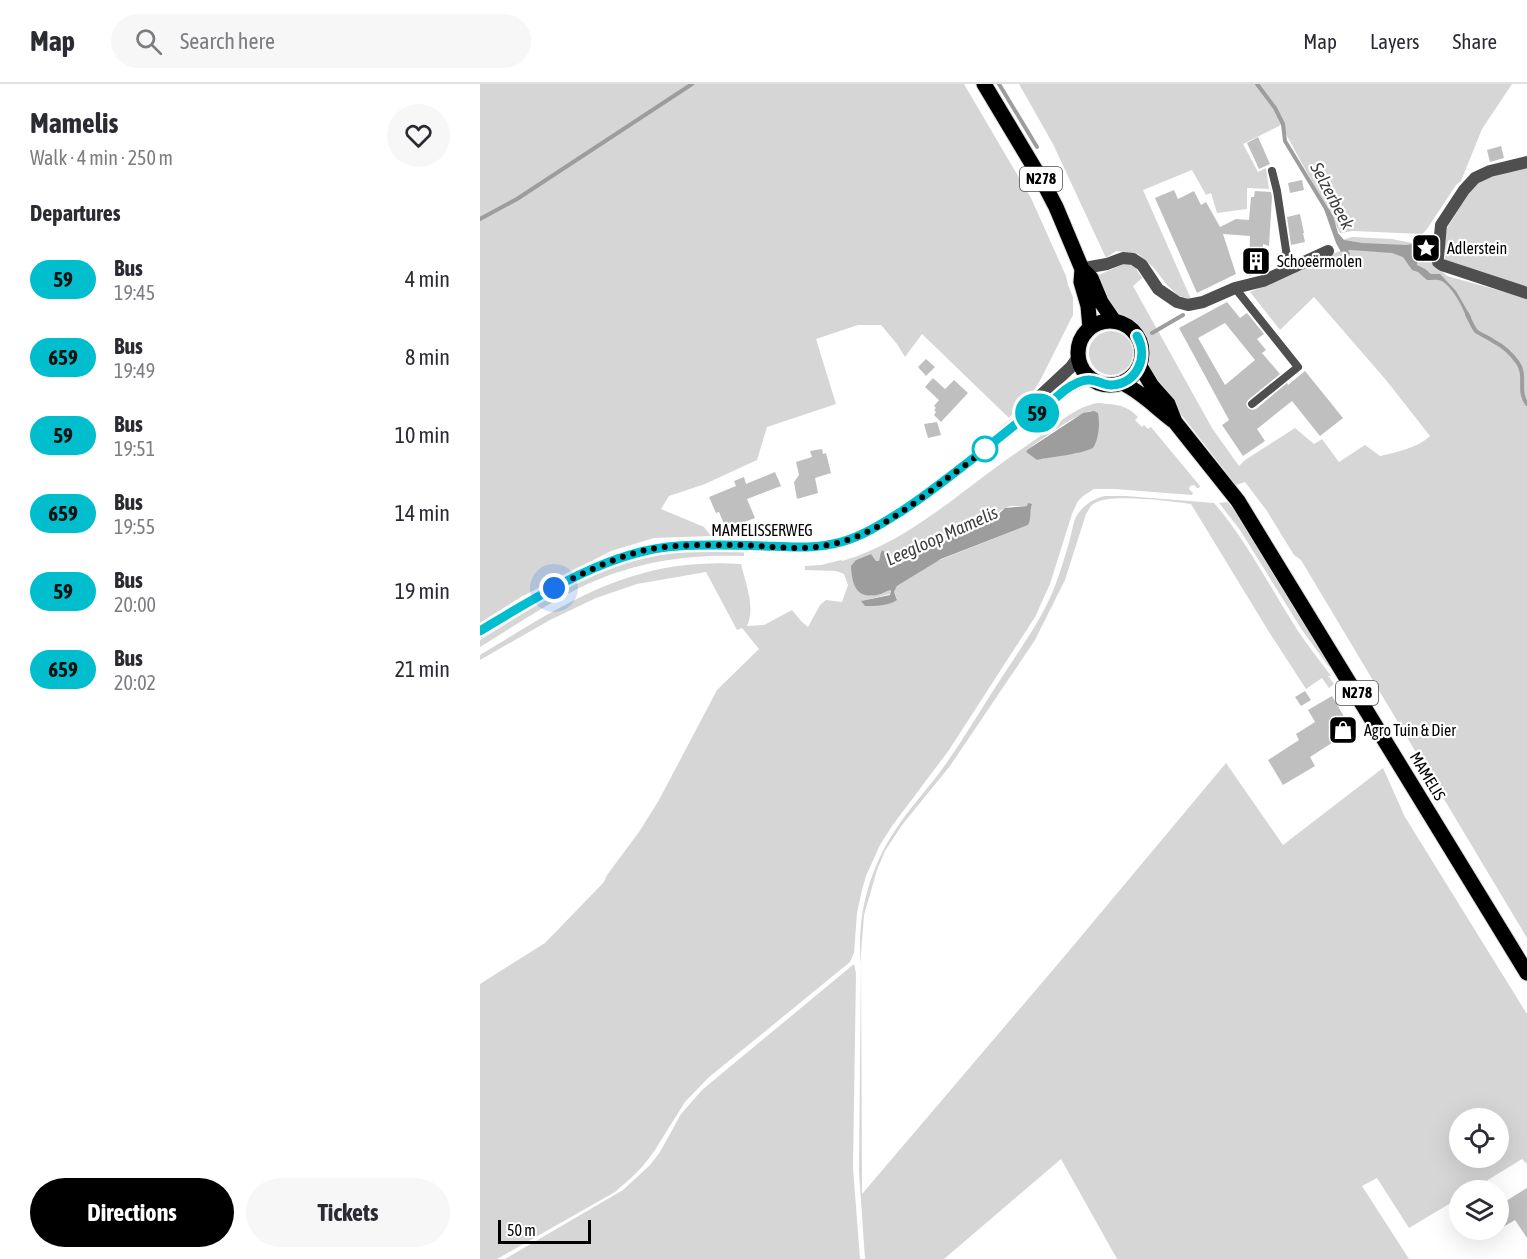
<!DOCTYPE html>
<html lang="en">
<head>
<meta charset="utf-8">
<style>
  body { margin:0; font-family:"Asap Condensed",sans-serif; background:#f7f7f7; color:#2b2b33; height:100vh; display:flex; flex-direction:column; font-size:22px; white-space:nowrap }
  * { box-sizing:border-box; margin:0 }
  p { font-size:20px; color:#7c7c81 }
  .icon { flex:none; width:33px; height:33px; fill:none; stroke:currentColor; stroke-width:2; stroke-linecap:round; stroke-linejoin:round }
  .map { position:relative; flex:1; overflow:hidden }
  .side { display:flex; flex-direction:column; background:#fff; width:480px }
  .side>* { flex:none }
  .badge { padding:0 12px; border-radius:20px; font-size:21px; line-height:39px }
  .tools { position:absolute; left:969px; top:1024px; display:grid; gap:12px }
  .tools a { display:grid; place-items:center; width:60px; height:60px; border-radius:50%; background:#fff; box-shadow:0 6px 24px #0002; font-size:30px }
  .scale { position:absolute; left:18px; bottom:15px; width:93px; box-sizing:border-box; padding-left:6px; border:3px solid #000; border-top:0; font-size:16px; line-height:21px; white-space:nowrap; color:#000; -webkit-text-stroke:4px #fff; paint-order:stroke }
  .you { position:absolute; width:30px; height:30px; margin:-15px; border:4px solid #fff; border-radius:50%; background:#1a73e8; box-shadow:0 0 0 9px #1a73e833 }
  .map>.badge { position:absolute; translate:-50% -50%; box-shadow:0 0 0 3px #fff }
  h2 { padding:0 30px; font-size:22px; line-height:54px }
  .round { display:grid; place-items:center; flex:none; width:63px; height:63px; border-radius:32px; background:#f7f7f7 }
  .summary { display:flex; align-items:center; justify-content:space-between; height:102px; padding:0 30px }
  h1 { font-size:28px; font-weight:700; line-height:45px }
  .cta { display:flex; gap:12px; margin-top:auto; padding:12px 30px }
  .cta a { flex:1; height:69px; border-radius:36px; background:#000; color:#fff; font-size:24px; font-weight:700; line-height:69px; text-align:center }
  .cta a+a { background:#f7f7f7; color:#2b2b33 }
  ul { padding:0; list-style:none }
  li { display:flex; align-items:center; gap:18px; height:78px; padding:0 30px }
  li div { flex:1 }
  li b { display:block; font-size:22px }
  li em { font-style:normal }
  li .badge { min-width:66px; font-weight:700; text-align:center }
  header { display:flex; align-items:center; gap:36px; box-sizing:border-box; height:84px; padding:0 30px; background:#fff; border-bottom:2px solid #e1e1e2 }
  header strong { font-size:28px }
  nav { display:flex; gap:33px; margin-inline-start:auto; font-size:21px }
  .search { width:420px; height:54px; background:#f7f7f7; display:flex; align-items:center; gap:15px; box-sizing:border-box; padding:0 21px; border-radius:33px; color:#7c7c81; font-size:22px }
  main { display:flex; flex:1; min-height:0 }
  .map>svg:first-child { display:block }
  .green { fill:#d6d6d6; fill-rule:evenodd }
  .water { fill:#9d9d9d }
  .lines { fill:none; stroke-linecap:round; stroke-linejoin:round }
  .stream { stroke:#9d9d9d; stroke-width:4 }
  .building { fill:#bfbfbf; fill-rule:evenodd }
  .primary-casing { stroke:#dbdbdb; stroke-width:17 }
  .service { stroke:#4f4f4f; stroke-width:8 }
  .minor { stroke:#4f4f4f; stroke-width:12 }
  .tertiary { stroke:#4f4f4f; stroke-width:12 }
  .primary { stroke:#000; stroke-width:15 }
  .line-casing { stroke:#fff; stroke-width:14 }
  .line { stroke:#00becd; stroke-width:9 }
  .walk { stroke:#000; stroke-width:6; stroke-dasharray:0 10.8 }
  .stop-dot { fill:#fff; stroke:#00becd; stroke-width:3 }
  .labels { text-anchor:middle; stroke-width:4.5; stroke-linejoin:round; paint-order:stroke }
  .shield { fill:#fff; stroke:#4c4c4c; stroke-width:1.5 }
  .shield-label { font-size:15px; font-weight:bold; fill:#000 }
  .poi-label { font-size:16px; fill:#000; stroke:#fff; text-anchor:start }
  .street-label { font-size:16px; fill:#000; stroke:#fff }
  .water-label { font-size:18px; font-style:italic; fill:#3e3e3e; stroke:#fff }
</style>
</head>
<body>
<header>
<strong>Map</strong>
<div class="search"><svg class="icon" aria-label="search" viewBox="0 0 24 24"><circle cx="10" cy="10" r="6"/><path d="M15 15l6 6"/></svg>Search here</div>
<nav><a>Map</a><a>Layers</a><a>Share</a></nav>
</header>
<main>
<section class="side">
<div class="summary"><div><h1>Mamelis</h1><p>Walk · 4 min · 250 m</p></div><a class="round"><svg class="icon" aria-label="heart" viewBox="0 0 24 24"><path d="M12 20l-8-8c-3-5 5-10 8-4 3-6 11-1 8 4z"/></svg></a></div>
<h2>Departures</h2>
<ul>
<li><span class="badge" style="background:#00becd;color:#111">59</span><div><b>Bus</b><p>19:45</p></div><em>4 min</em></li>
<li><span class="badge" style="background:#00becd;color:#111">659</span><div><b>Bus</b><p>19:49</p></div><em>8 min</em></li>
<li><span class="badge" style="background:#00becd;color:#111">59</span><div><b>Bus</b><p>19:51</p></div><em>10 min</em></li>
<li><span class="badge" style="background:#00becd;color:#111">659</span><div><b>Bus</b><p>19:55</p></div><em>14 min</em></li>
<li><span class="badge" style="background:#00becd;color:#111">59</span><div><b>Bus</b><p>20:00</p></div><em>19 min</em></li>
<li><span class="badge" style="background:#00becd;color:#111">659</span><div><b>Bus</b><p>20:02</p></div><em>21 min</em></li>
</ul>
<div class="cta"><a>Directions</a><a>Tickets</a></div>
</section>
<div class="map">
<svg width="1047" height="1175" viewBox="0 0 1047 1175">
  <rect width="100%" height="100%" fill="#fff"/>
  <path class="green" d="M0,0H484L551,114L586,192L588,201L593,213V231L562,293L553,308L529,334L442,250L425,273L417,260L401,241H378L336,255L356,320L287,343L277,376L225,400L189,412L181,425L224,443L231,452L174,454L131,467L41,513L0,539Z
    M539,0H1032L1002,45L981,97L976,101L947,145L942,150L873,147L860,149L801,41L763,60L778,88L786,84L789,105L767,104V125L737,129L731,109L726,111L712,86L663,106L711,215L699,212L687,201L674,184L658,170L636,167L626,174L573,60Z
    M1047,83V203L965,176L964,158L967,144L994,101L1003,95Z
    M872,153L912,155L932,159L967,192L1047,214V854L821,476L814,471L787,427L765,398L756,401L672,293L668,278V268L665,255L658,244L630,224L614,193L646,179L655,183L662,194L653,202L732,344L759,382L765,376L815,344L834,360L842,355L859,378L885,361L900,372C917,368 937,364 950,352L906,296L834,213L800,246L770,208L813,190L826,182L864,165L862,156Z
    M609 269a22 22 0 1 1 44 0a22 22 0 1 1-44 0Z
    M619,319C637,321 645,320 658,333L655,336L662,343L664,341L668,345L671,343L720,402L719,404H717L714,401L710,402L709,405L713,409L712,411L635,405H614L603,412L598,417L592,430L570,500L555,533L469,666L412,742L400,761L386,792L382,806L377,829L374,869L370,878L228,994L205,1018L173,1069L162,1083L151,1094L135,1108L17,1175H0V900L65,859L124,798L127,791L159,748L179,716L237,606L279,565L262,544L257,546L226,488L157,500L116,514L70,536L0,576V571C88,518 152,473 261,480C265,498 276,523 267,542L284,541L312,526L322,538L328,543L340,521L346,516L362,518L368,501L364,490L356,487L325,486V482L341,481L361,476L362,477C418,461 464,422 511,387C525,376 541,366 556,355C574,343 597,321 619,319ZM611,327L598,369L569,373L557,376L546,368L547,366C564,354 592,332 611,327ZM530,422H547L548,441L455,478L435,491L417,502L414,508L417,515L408,520L385,522L382,517L410,510L411,506L391,512L376,476L391,470L396,477H399L400,473L410,483L415,482L480,449L503,441L511,437L521,426Z
    M625,412H646L734,419C768,458 790,504 818,547C828,562 840,577 851,592H848L854,600L849,604L842,594L826,605L789,548L711,420C693,417 629,409 615,419C610,421 609,426 606,430L585,496L555,556L470,682L422,741L405,767L397,786L384,831L381,869L382,1110L583,874L746,679L803,761L903,684L925,733L1047,930V1080L1042,1075L990,1107H980L979,1114L929,1144L897,1094L882,1102L929,1175H637L581,1075L464,1175H385L379,1088L381,881C376,831 390,781 420,739C434,719 451,701 465,681C485,653 503,622 522,593C540,565 560,538 573,507C580,490 585,472 590,455C592,448 593,439 596,433C602,422 614,414 625,412ZM980,1035H1018V1074H980Z
    M747,418L758,430L851,581L849,583L822,546L760,446L739,419Z
    M219,466L233,467L235,468H239V467H264V472C205,470 153,478 99,504C65,521 33,543 0,563V556C35,535 70,510 108,493C143,477 181,469 219,466Z
    M374,880L376,889L373,1084L380,1175H25L143,1106L170,1081L180,1068L201,1030L222,1006Z"/>
  <path class="water" d="M848,124L853,132L858,149L864,156L882,159L926,161L932,160L938,163L937,181L945,185L951,190H960L976,207L991,233L987,235C983,223 973,204 962,197C957,195 952,196 947,196L938,188L932,186L923,173L912,169L871,166H868L870,170L868,171L864,167L861,168L856,159L844,125Z
    M614,327L618,329C620,340 619,355 613,364C599,371 574,372 557,376L546,368L547,366L603,329Z
    M548,419L552,420C549,427 552,434 548,441L461,475L417,502L414,508L417,516C408,522 396,522 385,522L381,517L410,511L411,506C406,507 402,510 397,511C375,515 372,499 371,482L376,476L391,470L396,477H399L401,468L403,466L410,482H415L480,449L503,441L511,437L525,424L547,422Z"/>
  <g class="lines">
    <path class="stream" d="M519,0L557,63
      M777,0L795,24L803,40L805,57L848,128
      M0,135L37,115L212,0
      M987,230C990,236 992,242 996,247C1001,251 1008,253 1013,257C1023,262 1031,269 1038,279C1047,292 1037,307 1047,320
      M672,249L703,231"/>
  </g>
  <path class="building" d="M778,53L790,80L779,85L767,59Z
    M1021,62L1024,74L1010,78L1007,66Z
    M822,96L824,106L810,109L808,99Z
    M694,106L698,115L714,107L721,121L726,118L740,143L756,135L769,136L771,113H774L775,107L791,108L792,113L789,162L783,160V188L769,192L770,152L743,150L756,190L717,209L675,114Z
    M820,130L824,149H823L825,158L811,161L807,133Z
    M747,218L760,234L767,229L784,250L777,255L786,266L782,269L800,290L768,316L766,320L768,324L772,326L776,325L807,299L808,301L825,287L863,334L840,352L812,317L777,345L785,357L763,372L742,341L749,336L699,244ZM745,239L775,276L745,301L718,254Z
    M446,275L455,283L446,292L438,283Z
    M453,294L465,305L474,296L488,309L461,338L454,331L456,328L454,326L456,324L454,322L459,316L445,303Z
    M457,338L461,351L448,354L444,340Z
    M342,365L343,370L346,369L351,389L335,394L338,409L317,415L314,398L319,391L316,378L332,373L330,367Z
    M295,388L301,402L267,415L275,434L246,445L239,428L236,429L229,413L256,402L254,397L264,393L266,400Z
    M825,607L831,616L821,622L815,613Z
    M852,612L872,646L830,673L835,682L803,701L788,676L819,656L816,650L835,638L828,626Z
    M1047,1104V1154L1035,1136L1018,1146V1122Z"/>
  <g class="lines">
    <g class="primary-casing">
      <path id="primary" d="M504,0L564,100L576,123L602,185L611,194L621,218L634,237
        M602,185L601,198L608,222L610,244
        M598 269a32 32 0 1 1 64 0a32 32 0 1 1-64 0Z
        M660,282L672,302L688,320L695,338L758,417L1047,889
        M642,299C662,308 677,325 695,338"/>
    </g>
    <path class="service" d="M792,87L797,107L809,186
      M755,204L818,283L772,320"/>
    <path class="minor" d="M1047,78L1010,87L995,94L984,106L961,141L958,173V178L962,181L1047,209
      M602,185L610,183L627,180L643,174L653,175L662,181L678,205L697,218L708,221L723,218L755,204L783,197L848,167"/>
    <path class="tertiary" d="M543,333L545,326L591,283L598,273
      M0,548C58,512 130,466 199,462C223,460 248,461 272,462C309,463 345,467 379,451C425,430 464,397 503,367C516,356 528,343 542,335C546,332 550,333 554,330C574,318 588,299 612,295"/>
    <use href="#primary" class="primary"/>
  </g>
  <g class="lines">
    <g class="line-casing">
      <path id="line" d="M0,547C58,512 129,466 198,462C227,460 256,461 285,462C311,463 336,465 361,458C383,452 403,439 422,427C464,399 502,367 541,336C545,332 548,334 553,331C565,325 575,314 585,306C592,301 601,295 610,296C617,296 623,301 631,301C657,300 669,273 657,252"/>
    </g>
    <use href="#line" class="line"/>
    <path class="walk" d="M74,504C103,489 139,471 171,465C200,460 232,461 262,461C290,462 320,467 348,461C392,453 431,422 466,395C479,386 494,375 505,365"/>
  </g>
  <defs>
    <g id="sight-square" transform="scale(1.5)"><rect x="-9" y="-9" width="18" height="18" rx="4" fill="#000" stroke="#fff"/><path d="M0-6L1.8-2.2L6-1.7L2.9 1.2L3.7 5.4L0 3.3L-3.7 5.4L-2.9 1.2L-6-1.7L-1.8-2.2Z" fill="#fff"/></g>
    <g id="building-square" transform="scale(1.5)"><rect x="-9" y="-9" width="18" height="18" rx="4" fill="#000" stroke="#fff"/><path d="M-4-6H4V6H1V3H-1V6H-4ZM-2.5-4.3h1.7v1.8h-1.7ZM.8-4.3h1.7v1.8H.8ZM-2.5-1h1.7V.8h-1.7ZM.8-1h1.7V.8H.8Z" fill="#fff"/></g>
    <g id="shop-square" transform="scale(1.5)"><rect x="-9" y="-9" width="18" height="18" rx="4" fill="#000" stroke="#fff"/><path d="M-5-2.5h2.3a2.7 3.5 0 0 1 5.4 0H5L5.5 6h-11ZM-1.5-2.5h3a1.5 2.3 0 0 0-3 0Z" fill="#fff"/></g>
  </defs>
  <g fill-rule="evenodd">
    <use href="#sight-square" x="946" y="164"/>
    <use href="#building-square" x="776" y="177"/>
    <use href="#shop-square" x="863" y="646"/>
  </g>
  <circle class="stop-dot" cx="505" cy="365" r="12"/>
  <g class="labels">
    <g class="shield">
      <rect x="540" y="83" width="42" height="24" rx="4.5"/>
      <rect x="856" y="597" width="42" height="24" rx="4.5"/>
    </g>
    <g class="shield-label">
      <text x="561" y="100">N278</text>
      <text x="877" y="614">N278</text>
    </g>
    <g class="poi-label">
      <text x="967" y="170">Adlerstein</text>
      <text x="797" y="183">Schoeërmolen</text>
      <text x="884" y="652">Agro Tuin &amp; Dier</text>
    </g>
    <g class="street-label">
      <text x="282" y="452">MAMELISSERWEG</text>
      <text transform="translate(948 692) rotate(59)" y="6">MAMELIS</text>
    </g>
    <g class="water-label">
      <text transform="translate(852 112) rotate(62)" y="6">Selzerbeek</text>
      <text transform="translate(462 452) rotate(-24)" y="6">Leegloop Mamelis</text>
    </g>
  </g>
</svg>
<div class="tools">
<a><svg class="icon" aria-label="locate" viewBox="0 0 24 24"><circle cx="12" cy="12" r="6"/><path d="M12 2v4M12 18v4M2 12h4M18 12h4"/></svg></a>
<a><svg class="icon" aria-label="layers" viewBox="0 0 24 24"><path d="M12 4l9 5-9 5-9-5zM3 14l9 5 9-5"/></svg></a>
</div>
<div class="scale">50 m</div>
<div class="you" style="left:74px;top:504px"></div>
<b class="badge" style="left:557px;top:329px;background:#00becd;color:#111">59</b>
</div>
</main>
</body>
</html>
